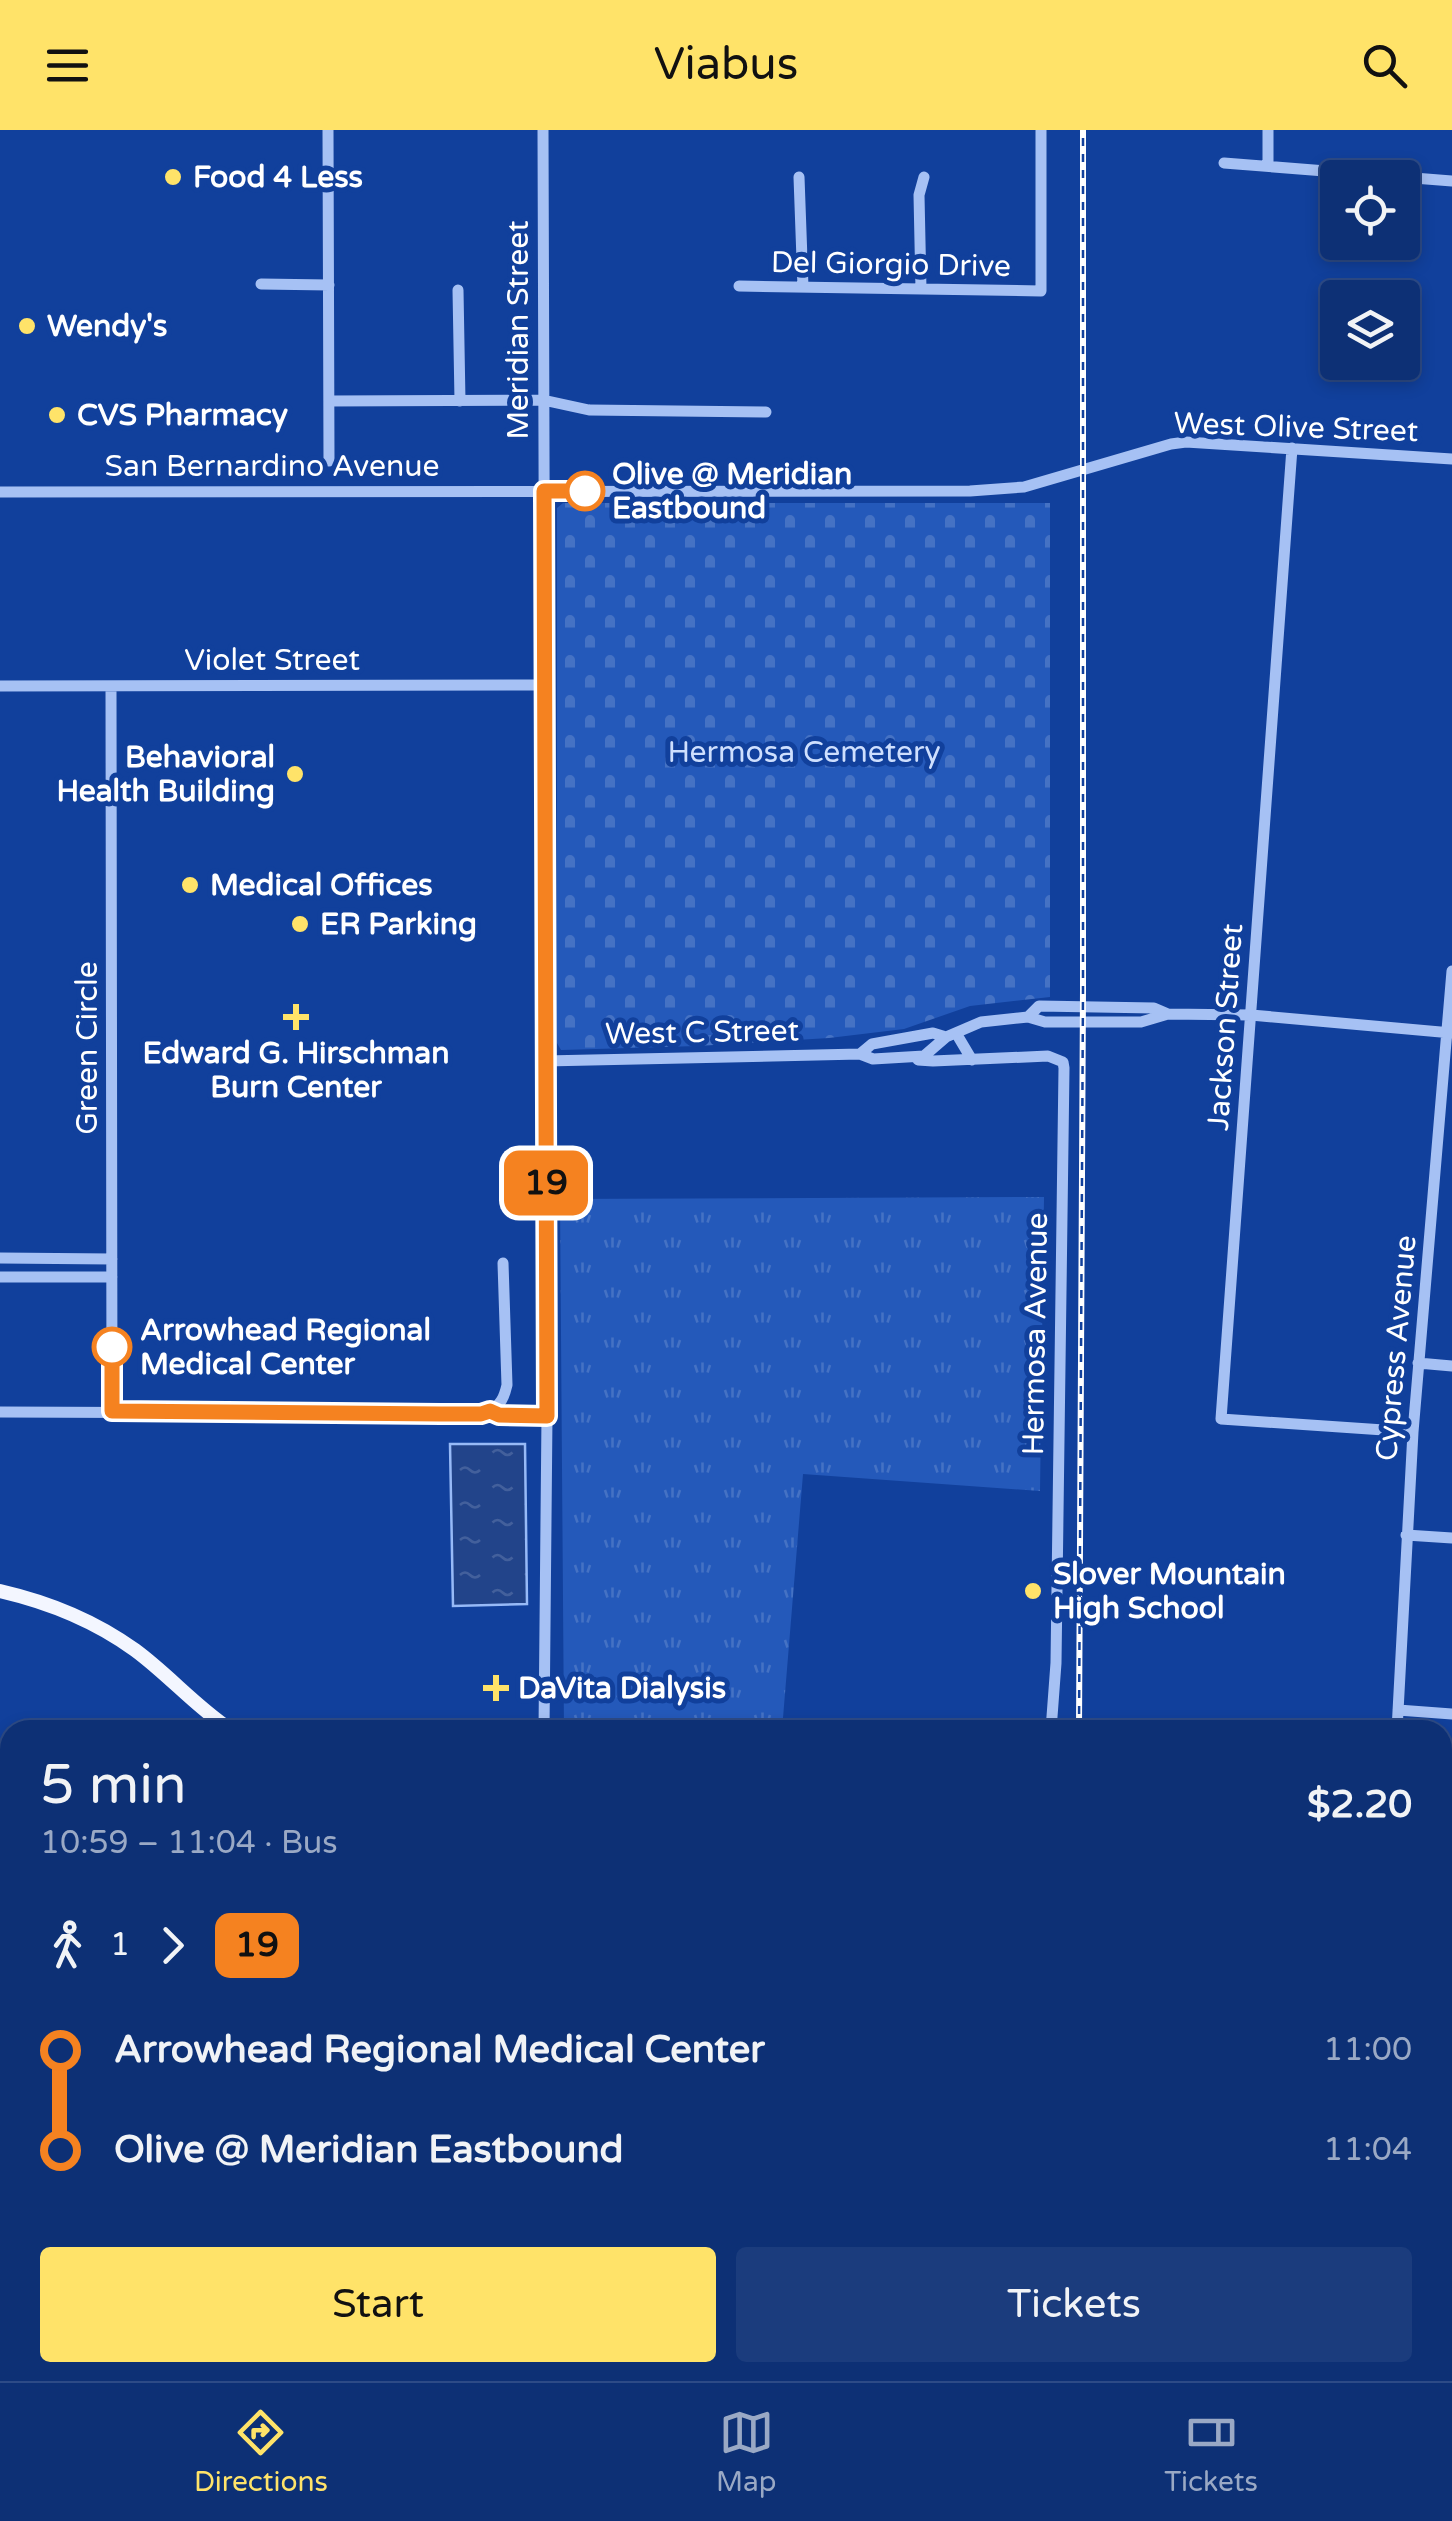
<!DOCTYPE html>
<html lang="en">
<head>
<meta charset="utf-8">
<style>
  body { margin:0; font-family:"Varela Round",sans-serif; background:#1b3c7d; color:#f1f3f6; height:100vh; display:flex; flex-direction:column; font-size:38px; white-space:nowrap }
  * { box-sizing:border-box; margin:0 }
  p { font-size:32px; color:#9aa9c5 }
  .icon { flex:none; width:55px; height:55px; fill:none; stroke:currentColor; stroke-width:2; stroke-linecap:round; stroke-linejoin:round }
  .map { position:relative; flex:1; overflow:hidden }
  .drawer { position:absolute; left:0px; top:1590px; width:1452px; height:662px; display:flex; flex-direction:column; background:#0d3075; border-radius:30px 30px 0 0; box-shadow:0 5px 15px #0003,0 0 0 2px #2d4b87 }
  .drawer>* { flex:none }
  .badge { padding:0 20px; border-radius:15px; font-size:35px; line-height:65px }
  .buttons { position:absolute; left:1320px; top:30px; display:grid; gap:20px }
  .buttons a { display:grid; place-items:center; width:100px; height:100px; border-radius:10px; background:#0d3075; box-shadow:0 5px 15px #0003,0 0 0 2px #2d4b87; font-size:50px }
  .map>.badge { position:absolute; translate:-50% -50%; box-shadow:0 0 0 5px #fff }
  .legs { display:flex; align-items:center; gap:15px; height:110px; padding:0 40px; font-size:32px }
  .legs p { margin-inline-start:auto }
  .overview { display:flex; align-items:center; justify-content:space-between; height:170px; padding:0 40px }
  h1 { font-size:55px; font-weight:600; line-height:75px }
  .action { display:flex; gap:20px; margin-top:auto; padding:20px 40px }
  .action a { flex:1; height:115px; border-radius:10px; background:#ffe369; color:#111; font-size:40px; font-weight:600; line-height:115px; text-align:center }
  .action a+a { background:#1b3c7d; color:#f1f3f6 }
  ul { padding:0 40px; list-style:none }
  li { display:flex; align-items:center; gap:35px; height:100px; font-size:38px }
  li i { display:grid; place-items:center; width:15px; height:100%; margin:0 12px; background:currentColor }
  li i::after { content:''; width:25px; height:25px; margin:-12px; border:8px solid; border-radius:50%; background:#0d3075 }
  li p { margin-inline-start:auto }
  li:first-child i { background:linear-gradient(#0000 50%,currentColor 0) }
  li:last-child i { background:linear-gradient(currentColor 50%,#0000 0) }
  header { display:flex; justify-content:space-between; align-items:center; height:130px; padding:0 40px; background:#ffe369; color:#111; font-size:45px; font-weight:600 }
  .dock { display:flex; justify-content:space-around; align-items:center; height:140px; border-top:2px solid #2d4b87; background:#0d3075; font-size:28px; color:#9aa9c5 }
  .dock a { display:grid; justify-items:center; gap:5px }
  .dock .current { color:#ffe369 }
  .map>svg:first-child { display:block }
  .grass { fill:url(#grass-tufts) }
  .cemetery { fill:url(#cemetery-stones) }
  .water { fill:url(#water-ripples); stroke:#97baf7; stroke-width:2.5 }
  .lines { fill:none; stroke-linecap:round; stroke-linejoin:round }
  .minor { stroke:#a6c1f4; stroke-width:11 }
  .major { stroke:#f3f6ff; stroke-width:14 }
  .highway { stroke:#fff; stroke-width:15 }
  .rail-casing { stroke:#fff; stroke-width:6 }
  .rail { stroke:#11409c; stroke-width:2.5; stroke-dasharray:8; stroke-linecap:butt }
  .line-1-casing { stroke:#fff; stroke-width:22 }
  .line-1 { stroke:#f58220; stroke-width:15 }
  .poi-dot { fill:#ffe369; stroke:#11409c; stroke-width:4 }
  .stop-1-dot { fill:#fff; stroke:#f58220; stroke-width:5 }
  .labels { text-anchor:middle; stroke-width:10; stroke-linejoin:round; paint-order:stroke }
  .poi-label { font-size:30px; font-weight:bold; fill:#fff; stroke:#11409c; text-anchor:start }
  .street-label { font-size:30px; fill:#fff; stroke:#11409c }
  .stop-label { font-size:30px; font-weight:bold; fill:#fff; stroke:#11409c; text-anchor:start }
  .park-label { font-size:30px; fill:#cedffe; stroke:#11409c }
</style>
</head>
<body>
<header><svg class="icon" aria-label="menu" viewBox="0 0 24 24"><path d="M4 6h16M4 12h16M4 18h16"/></svg>Viabus<svg class="icon" aria-label="search" viewBox="0 0 24 24"><circle cx="10" cy="10" r="6"/><path d="M15 15l6 6"/></svg></header>
<div class="map">
<svg width="1452" height="2251" viewBox="0 0 1452 2251">
  <defs>
    <pattern id="grass-tufts" width="24" height="20" patternUnits="userSpaceOnUse" patternTransform="scale(2.5)"><rect width="24" height="20" fill="#2459ba"/><path d="M3 7l-1-3M5 7V3M7 7l1-3M15 17l-1-3M17 17v-4M19 17l1-3" fill="none" stroke="#4572c4"/></pattern>
    <pattern id="cemetery-stones" width="16" height="16" patternUnits="userSpaceOnUse" patternTransform="scale(2.5)"><rect width="16" height="16" fill="#2459ba"/><path d="M2 7V4a2 2 0 0 1 4 0v3zM10 15v-3a2 2 0 0 1 4 0v3z" fill="#4572c4"/></pattern>
    <pattern id="water-ripples" width="26" height="14" patternUnits="userSpaceOnUse" patternTransform="scale(2.5)"><rect width="26" height="14" fill="#22448a"/><path d="M2 4q2-2 4 0t4 0M15 11q2-2 4 0t4 0" fill="none" stroke="#43609c"/></pattern>
  </defs>
  <rect width="100%" height="100%" fill="#11409c"/>
  <path class="grass" d="M1044,1067L1040,1361L803,1344L782,1600H564L560,1069Z"/>
  <path class="cemetery" d="M563,373H1050V867L970,876L904,899L829,908L697,916L561,920L557,913V378Z"/>
  <path class="water" d="M450,1314H525L527,1474L453,1476Z"/>
  <g class="lines">
    <path class="minor" d="M328,0L329,331
      M543,0L547,1286L544,1600
      M1224,33L1452,51
      M1268,36V0
      M799,47L803,157
      M261,154L329,155
      M739,156L1041,161V0
      M921,159L919,65L924,47
      M458,160L460,271
      M330,271L543,270L589,280L766,282
      M1292,318L1221,1289L1413,1302
      M0,362L970,361L1024,357L1171,314L1186,312L1452,329
      M0,556L544,555
      M111,556L112,1281
      M1028,887L1039,876L1154,878L1168,884
      M956,903L972,930
      M860,924L872,914L933,903L946,907
      M918,930L933,931L1048,926L1063,932L1064,938L1056,1533L1051,1600
      M545,931L860,924L873,929L924,926L946,907L981,892L1028,887L1045,892H1141L1168,884L1251,885L1452,903
      M0,1128L112,1129
      M0,1147H112
      M1418,1233L1452,1236
      M490,1281C501,1274 504,1268 507,1255L503,1133
      M0,1282L481,1284L490,1281L499,1285L547,1286
      M1406,1405L1452,1408
      M1398,1580L1452,1584
      M1397,1600L1413,1302L1452,841"/>
    <path class="major" d="M0,1461C48,1472 95,1491 135,1520C169,1545 196,1577 231,1600
      M1442,1758H1452"/>
    <path class="highway" d="M0,1652L10,1653
      M0,1717H10
      M0,1761H10
      M1442,1800L1452,1801
      M1442,1837L1452,1838
      M0,1870L10,1868"/>
    <g class="rail-casing">
      <path id="rail" d="M1079,1600L1083,860V0
        M1442,1953L1452,1956
        M1442,2041L1452,2040
        M0,2063L10,2065
        M1442,2089L1452,2086"/>
    </g>
    <use href="#rail" class="rail"/>
  </g>
  <g class="lines">
    <g class="line-1-casing">
      <path id="line-1" d="M112,1217V1281L441,1284H481L490,1281L499,1285L547,1286L544,361H585"/>
    </g>
    <use href="#line-1" class="line-1"/>
  </g>
  <g class="poi-dot">
    <circle cx="173" cy="47" r="10"/>
    <circle cx="27" cy="196" r="10"/>
    <circle cx="57" cy="285" r="10"/>
    <circle cx="295" cy="644" r="10"/>
    <circle cx="190" cy="755" r="10"/>
    <circle cx="300" cy="794" r="10"/>
    <path d="M291 872h10v10h10v10h-10v10h-10v-10h-10v-10h10z"/>
    <circle cx="1033" cy="1461" r="10"/>
    <path d="M491 1543h10v10h10v10h-10v10h-10v-10h-10v-10h10z"/>
  </g>
  <g class="stop-1-dot">
    <circle cx="585" cy="361" r="18"/>
    <circle cx="112" cy="1217" r="18"/>
  </g>
  <g class="labels">
    <g class="poi-label">
      <text x="193" y="57">Food 4 Less</text>
      <text x="47" y="206">Wendy's</text>
      <text x="77" y="295">CVS Pharmacy</text>
      <text x="275" y="637" text-anchor="end">Behavioral<tspan x="275" dy="34">Health Building</tspan></text>
      <text x="210" y="765">Medical Offices</text>
      <text x="320" y="804">ER Parking</text>
      <text x="296" y="933" text-anchor="middle">Edward G. Hirschman<tspan x="296" dy="34">Burn Center</tspan></text>
      <text x="1053" y="1454">Slover Mountain<tspan x="1053" dy="34">High School</tspan></text>
      <text x="518" y="1568">DaVita Dialysis</text>
    </g>
    <g class="street-label">
      <text transform="translate(891 134) rotate(1)" y="10">Del Giorgio Drive</text>
      <text transform="translate(518 200) rotate(-90)" y="10">Meridian Street</text>
      <text transform="translate(1296 297) rotate(2)" y="10">West Olive Street</text>
      <text x="272" y="346">San Bernardino Avenue</text>
      <text x="272" y="540">Violet Street</text>
      <text transform="translate(1225 897) rotate(-86)" y="10">Jackson Street</text>
      <text transform="translate(702 902) rotate(-1)" y="10">West C Street</text>
      <text transform="translate(87 918) rotate(-90)" y="10">Green Circle</text>
      <text transform="translate(1035 1204) rotate(-89)" y="10">Hermosa Avenue</text>
      <text transform="translate(1396 1218) rotate(-85)" y="10">Cypress Avenue</text>
    </g>
    <g class="stop-label">
      <text x="612" y="354">Olive @ Meridian<tspan x="612" dy="34">Eastbound</tspan></text>
      <text x="140" y="1210">Arrowhead Regional<tspan x="140" dy="34">Medical Center</tspan></text>
    </g>
    <g class="park-label">
      <text x="804" y="632">Hermosa Cemetery</text>
    </g>
  </g>
</svg>
<div class="buttons">
<a><svg class="icon" aria-label="locate" viewBox="0 0 24 24"><circle cx="12" cy="12" r="6"/><path d="M12 2v4M12 18v4M2 12h4M18 12h4"/></svg></a>
<a><svg class="icon" aria-label="layers" viewBox="0 0 24 24"><path d="M12 4l9 5-9 5-9-5zM3 14l9 5 9-5"/></svg></a>
</div>
<b class="badge" style="left:546px;top:1053px;background:#f58220;color:#111">19</b>
<section class="drawer">
<div class="overview"><div><h1>5 min</h1><p>10:59 – 11:04 · Bus</p></div><b>$2.20</b></div>
<div class="legs"><svg class="icon" aria-label="walk" viewBox="0 0 24 24"><circle cx="13" cy="4" r="2"/><path d="M13 8l-2 6 4 7M11 14l-3 7M7 12l3-4h3l4 4"/></svg>1<svg class="icon" aria-label="forward" viewBox="0 0 24 24"><path d="M9 5l7 7-7 7"/></svg><b class="badge" style="background:#f58220;color:#111">19</b></div>
<ul>
<li><i style="color:#f58220"></i><b>Arrowhead Regional Medical Center</b><p>11:00</p></li>
<li><i style="color:#f58220"></i><b>Olive @ Meridian Eastbound</b><p>11:04</p></li>
</ul>
<div class="action"><a>Start</a><a>Tickets</a></div>
</section>
</div>
<nav class="dock">
<a class="current"><svg class="icon" aria-label="directions" viewBox="0 0 24 24"><path d="M12 3l9 9-9 9-9-9zM9 14v-3h6M13 9l2 2-2 2"/></svg>Directions</a>
<a><svg class="icon" aria-label="map" viewBox="0 0 24 24"><path d="M3 6l6-2 6 2 6-2v14l-6 2-6-2-6 2zM9 4v14M15 6v14"/></svg>Map</a>
<a><svg class="icon" aria-label="tickets" viewBox="0 0 24 24"><path d="M3 7h18v10H3zM15 7v10"/></svg>Tickets</a>
</nav>
</body>
</html>
